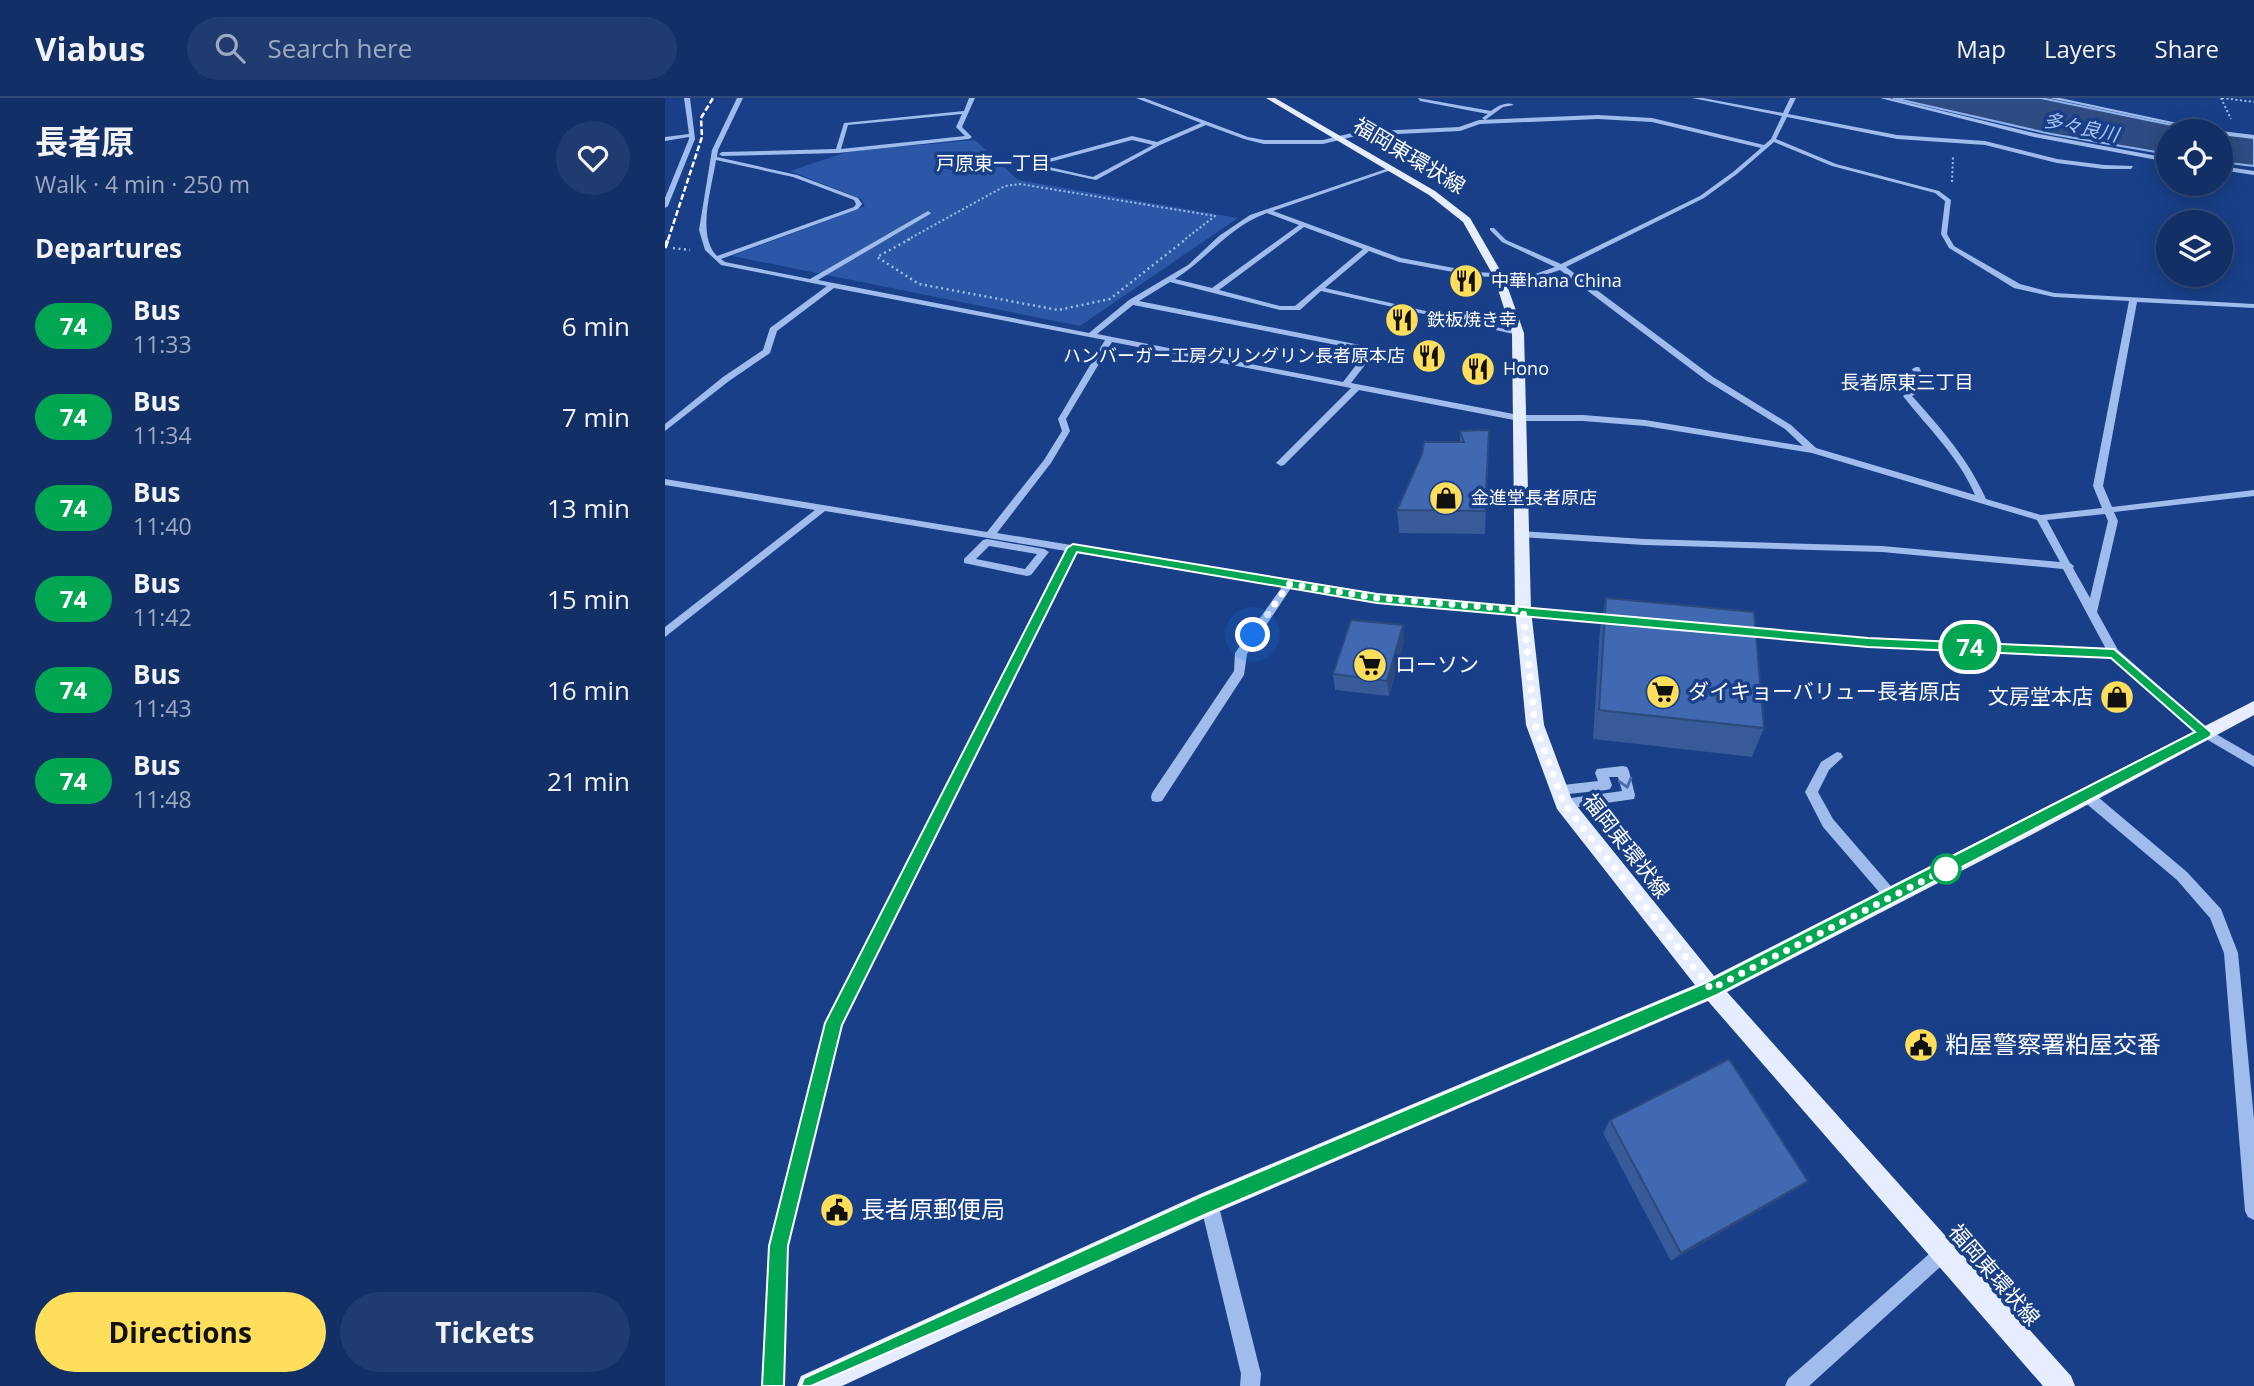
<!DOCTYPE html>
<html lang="en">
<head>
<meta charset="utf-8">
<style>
  body { margin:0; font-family:"Open Sans","Noto Sans JP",sans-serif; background:#1f3b6f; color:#f1f3f6; height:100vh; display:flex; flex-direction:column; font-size:26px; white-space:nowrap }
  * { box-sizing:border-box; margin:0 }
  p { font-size:23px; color:#9ca9bf }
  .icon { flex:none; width:38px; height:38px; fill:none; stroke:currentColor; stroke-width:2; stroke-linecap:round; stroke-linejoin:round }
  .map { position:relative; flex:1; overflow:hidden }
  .panel { display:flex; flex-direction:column; background:#122f66; width:665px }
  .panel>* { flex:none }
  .badge { padding:0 14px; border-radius:23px; font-size:24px; line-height:46px }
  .buttons { position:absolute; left:1491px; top:21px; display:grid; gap:14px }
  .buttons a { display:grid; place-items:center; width:77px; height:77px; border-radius:50%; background:#122f66; box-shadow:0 4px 18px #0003,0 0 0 2px #314a7a; font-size:35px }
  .you { position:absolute; width:35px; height:35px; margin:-18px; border:5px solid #fff; border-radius:50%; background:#1a73e8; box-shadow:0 0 0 10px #1a73e833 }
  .map>.badge { position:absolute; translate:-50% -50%; box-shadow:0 0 0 4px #fff }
  h2 { padding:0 35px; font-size:26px; line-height:63px }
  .round { display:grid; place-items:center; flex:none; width:74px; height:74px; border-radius:37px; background:#1f3b6f }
  .head { display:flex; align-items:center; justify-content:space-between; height:119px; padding:0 35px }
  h1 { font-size:33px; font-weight:700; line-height:52px }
  .button { display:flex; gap:14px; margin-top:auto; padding:14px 35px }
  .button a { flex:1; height:80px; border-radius:42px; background:#ffde5c; color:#111; font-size:28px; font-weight:700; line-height:80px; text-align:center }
  .button a+a { background:#1f3b6f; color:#f1f3f6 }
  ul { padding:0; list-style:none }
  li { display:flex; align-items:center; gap:21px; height:91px; padding:0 35px }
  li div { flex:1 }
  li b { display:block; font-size:26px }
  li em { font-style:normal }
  li .badge { min-width:77px; font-weight:700; text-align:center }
  header { display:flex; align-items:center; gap:42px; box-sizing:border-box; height:98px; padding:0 35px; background:#122f66; border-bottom:2px solid #314a7a }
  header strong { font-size:33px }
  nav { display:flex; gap:38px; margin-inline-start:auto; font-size:24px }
  .search { width:490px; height:63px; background:#1f3b6f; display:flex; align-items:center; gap:18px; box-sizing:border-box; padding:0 24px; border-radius:38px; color:#9ca9bf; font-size:26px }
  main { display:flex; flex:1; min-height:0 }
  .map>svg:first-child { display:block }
  .green { fill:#2b57a6 }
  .water { fill:#2e4c82; stroke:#92b5f0; stroke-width:2 }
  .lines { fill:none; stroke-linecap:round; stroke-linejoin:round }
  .path-far1 { stroke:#9fbced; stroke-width:2; stroke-dasharray:2 2.5; stroke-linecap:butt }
  .path { stroke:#9fbced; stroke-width:2.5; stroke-dasharray:2 3.5; stroke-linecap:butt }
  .minor { fill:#9fbced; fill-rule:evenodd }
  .major { fill:#e6edff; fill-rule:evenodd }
  .rail-far1 { stroke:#fff; stroke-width:2.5; stroke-dasharray:6 2.5; stroke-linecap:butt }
  .rail { stroke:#fff; stroke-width:3.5; stroke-dasharray:8 3.5; stroke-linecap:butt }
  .wall { fill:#375a98 }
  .shaded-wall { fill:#2d4a7c }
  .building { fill:#4069b1; stroke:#2d4a7c; stroke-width:2 }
  .oneway { stroke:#476bab }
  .line { fill:#00a651; stroke:#fff; stroke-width:2 }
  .walk { stroke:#fff; stroke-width:7; stroke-dasharray:0 12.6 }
  .stop-dot { fill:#fff; stroke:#00a651; stroke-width:3.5 }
  .labels { text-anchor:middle; stroke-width:7; stroke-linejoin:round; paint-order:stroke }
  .far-poi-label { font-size:18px; fill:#fff; stroke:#183f88; text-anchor:start }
  .far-water-label { font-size:19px; font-style:italic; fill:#abc6f5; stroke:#183f88 }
  .far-neighbourhood-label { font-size:19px; fill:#fff; stroke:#183f88 }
  .street-label { font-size:21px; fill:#fff; stroke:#183f88 }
  .poi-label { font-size:21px; fill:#fff; stroke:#183f88; text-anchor:start }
  .near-poi-label { font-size:24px; fill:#fff; stroke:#183f88; text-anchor:start }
</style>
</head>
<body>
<header>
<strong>Viabus</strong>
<div class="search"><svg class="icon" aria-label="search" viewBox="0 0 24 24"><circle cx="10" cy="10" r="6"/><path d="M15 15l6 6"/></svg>Search here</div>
<nav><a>Map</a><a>Layers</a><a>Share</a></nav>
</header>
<main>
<section class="panel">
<div class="head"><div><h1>長者原</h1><p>Walk · 4 min · 250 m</p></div><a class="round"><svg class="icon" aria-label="heart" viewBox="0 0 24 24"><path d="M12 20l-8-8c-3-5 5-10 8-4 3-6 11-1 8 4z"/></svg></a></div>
<h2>Departures</h2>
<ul>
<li><span class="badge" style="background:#00a651;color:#fff">74</span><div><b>Bus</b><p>11:33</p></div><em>6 min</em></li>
<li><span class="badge" style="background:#00a651;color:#fff">74</span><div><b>Bus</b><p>11:34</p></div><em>7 min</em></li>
<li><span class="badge" style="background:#00a651;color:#fff">74</span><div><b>Bus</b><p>11:40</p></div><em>13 min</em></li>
<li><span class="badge" style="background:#00a651;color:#fff">74</span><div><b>Bus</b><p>11:42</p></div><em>15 min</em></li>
<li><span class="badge" style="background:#00a651;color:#fff">74</span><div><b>Bus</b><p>11:43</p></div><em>16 min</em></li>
<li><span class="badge" style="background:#00a651;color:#fff">74</span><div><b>Bus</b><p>11:48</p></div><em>21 min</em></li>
</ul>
<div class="button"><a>Directions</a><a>Tickets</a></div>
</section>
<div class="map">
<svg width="1589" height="1288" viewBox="0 0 1589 1288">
  <rect width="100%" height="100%" fill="#183f88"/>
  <path class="green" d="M310,42L353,82L573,120L415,228L67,158L200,108L196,101L125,73L185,53Z"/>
  <path class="water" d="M1228,0H1376L1536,33H1503V56L1386,36Z
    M1556,36L1589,39V68L1556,64Z"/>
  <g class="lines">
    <path class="path-far1" d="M1556,0L1566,21
      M1557,0L1589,4
      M1287,84L1288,58
      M242,142L340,88L355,86L550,118L519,142"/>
    <path class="path" d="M245,141L212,159L254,186L393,212L445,201L521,141
      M8,150L25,152"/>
    <path class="minor" d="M19,0H25L30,41L3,108L0,110V100L24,41V39L0,43V39L24,36Z
      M72,0H78L53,52L52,59L132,77L193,100L197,106L193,111L56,161L60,164L145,181L263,113L266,115L265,116L153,182L424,235L464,202L523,167L554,138L585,117L724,70L729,71L608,113L736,160L810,174L867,177L890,169L837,144L825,132V130H829L841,142L896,166L1035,98L1068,74L1096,50L987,24L933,21L815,26L795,33L691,38L658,46H599L579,41L541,27L495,47L431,82L380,71L376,63L467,38L492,44L536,25L471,0H479L583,39L599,42H658L691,34L794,29L814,22L933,17L987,20L1099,47L1106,41L1117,18L1027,0H1038L1118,15L1125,0H1131L1123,16L1232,37L1320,43L1392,61L1439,67L1468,68L1466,71H1439L1392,65L1320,47L1232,41L1122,19L1111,41L1171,66L1274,93L1286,102L1282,136L1289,148L1355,186L1389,195L1589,206V210L1472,204L1438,388L1447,409L1589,392V398L1449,414L1453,423L1432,514L1453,552L1544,632L1589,658V669L1536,638L1446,559L1203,548L1074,536L1068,532L1074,528L1203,540L1441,551L1398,471L1217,454L979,447L856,439L851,436L856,433L979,441L1217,448L1395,464L1372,422L1147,355L980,328L918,323H854L694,292L619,367L616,368L611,365L686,290L447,244L401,321L405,333L386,365L332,435L712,497L952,517L957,521L952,525L712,505L626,490L582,556L579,577L497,703L492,704L487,703L486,699L487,695L569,573L570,555L617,489L411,455L176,927L122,1148L118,1288H98L104,1148L161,925L401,453L160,413L0,539V529L150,412L0,387V381L322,434L379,362L397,333L393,321L440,242L169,190L112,233L105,255L64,283L0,333V326L58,279L98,252L105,230L162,188L56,167L40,152L34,132L47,52ZM467,42L488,47L428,79L384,69L381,65ZM1109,44L1167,68L1270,95L1280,103L1276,136L1284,150L1349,190L1389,199L1464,203L1428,388L1437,410L1376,417L1321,401C1304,362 1275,329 1247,298L1259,291L1261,283L1254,269H1251L1247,271L1253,283L1252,288L1238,298C1263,330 1294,359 1310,397L1151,350L1126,327L1048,279L901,169L1039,100L1072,76ZM51,62L128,79L189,102L191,106L189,109L52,158C31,137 47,90 51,62ZM602,115L634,127L547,190L510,181C542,161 565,128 602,115ZM639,129L698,151L630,208H615L554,192ZM704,153L734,164L810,178L868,181L895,172L1042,283L1120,331L1138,348L980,322L918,317H854L686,285L710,254V250L474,203L505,184L615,212H635L656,193L853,237L857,235L660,190ZM468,207L702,253L678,284L432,236ZM1440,416L1443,423L1425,500L1408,470L1409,468L1405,465L1382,422Z
      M304,0H310L297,29L307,39L304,41L173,55L57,58L54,56L57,54L171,51L179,25L299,13ZM297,16L291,29L300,38L176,51L183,27Z
      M753,0L826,13C833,8 841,3 849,7L838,9L820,22L817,20L823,16L755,3Z
      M1215,0H1224L1369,35L1503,60V64L1369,39Z
      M1384,0H1395L1550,33H1540Z
      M1556,33L1589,37V41L1556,37Z
      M1556,68L1589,73V77L1556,72Z
      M322,441L379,451L384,454L366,477L362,478L299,465V461L318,442ZM324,448L372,456L360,471L311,461Z
      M1172,654L1176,655L1178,659L1164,672L1153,694L1168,721L1231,794L1233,798L1231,802L1226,804L1221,802L1158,729L1140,694L1156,664Z
      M958,668L962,669L964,673L970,697L969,701L899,711L894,710L893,706L894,702L899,701L957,693L953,679H944L947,687L945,691L941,692L894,697L889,696L888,692L889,688L933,683L930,675L932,671Z
      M1422,693L1427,694L1522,774L1556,811L1573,855L1589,1021V1122L1583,1119L1580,1113L1559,855L1545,820L1512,782L1417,702L1416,698L1417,694Z
      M544,1096L550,1099L553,1105L596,1276L595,1288H575L576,1276L535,1105L538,1099Z
      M1278,1146L1284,1149L1287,1155L1284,1161L1144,1288H1120L1123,1281L1272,1149Z"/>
    <path class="major" d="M601,0H610L770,93L805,120L839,179L859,235L866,512L879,627L907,702L1049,878L1589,603V617L1366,737L1062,894L1406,1278L1410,1288H1378L1043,903L553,1114L177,1288H132L136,1278L535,1096L1030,887L892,711L861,627L850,512L847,235L829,179L798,124L764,97Z"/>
    <path class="rail-far1" d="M3,142L37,39L36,20L48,0"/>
    <path class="rail" d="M0,150L3,141"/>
  </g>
  <path class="wall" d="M824,332L820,436L734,435L732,412L795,344V333Z
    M941,500L1099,630L1087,659L928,641L935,530Z
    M739,543L724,598L670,592L668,576Z
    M945,1022L1143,1083L1128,1093L1006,1163L938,1035Z"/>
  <path class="shaded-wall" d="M738,527L739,543L724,598L722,583Z
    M1143,1083L1128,1093L1006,1163L1016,1155Z"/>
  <path class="building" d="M824,332L820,413L732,412L757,356L759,344H799L795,333Z
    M941,500L1089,514L1099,630L934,612Z
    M686,522L738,527L722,583L668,576Z
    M1064,961L1143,1083L1016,1155L945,1022Z"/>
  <defs><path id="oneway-chevron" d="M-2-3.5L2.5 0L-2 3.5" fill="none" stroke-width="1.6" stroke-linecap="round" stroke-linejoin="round" transform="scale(1.75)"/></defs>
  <use class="oneway" href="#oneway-chevron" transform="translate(961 685) rotate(74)"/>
  <path class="line" d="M408,446L712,496L1203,540L1449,551L1547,635L1545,639L1052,897L551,1112L146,1288H136L139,1280L537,1098L1040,885L1530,634L1446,560L1203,549L712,505L412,454L177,927L123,1148L119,1288H97L104,1148L160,925L402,450Z"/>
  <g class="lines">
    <path class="walk" d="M588,537L624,486L712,500L858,512L870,627L899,706L1046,891L1281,771"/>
  </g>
  <defs>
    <g id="restaurant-disc" transform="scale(1.75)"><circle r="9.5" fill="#ffde5c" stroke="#183f88"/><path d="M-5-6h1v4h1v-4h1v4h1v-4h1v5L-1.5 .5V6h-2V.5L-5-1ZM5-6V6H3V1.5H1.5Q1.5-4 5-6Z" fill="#111"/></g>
    <g id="shop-disc" transform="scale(1.75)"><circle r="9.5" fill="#ffde5c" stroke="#183f88"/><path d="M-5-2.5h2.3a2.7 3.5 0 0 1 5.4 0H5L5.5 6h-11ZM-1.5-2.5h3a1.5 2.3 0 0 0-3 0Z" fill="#111"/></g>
    <g id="supermarket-disc" transform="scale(1.75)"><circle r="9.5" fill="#ffde5c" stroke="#183f88"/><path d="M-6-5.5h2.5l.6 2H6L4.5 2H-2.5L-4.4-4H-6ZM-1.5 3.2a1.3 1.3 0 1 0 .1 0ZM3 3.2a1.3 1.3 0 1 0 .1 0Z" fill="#111"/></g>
    <g id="civic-disc" transform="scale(1.75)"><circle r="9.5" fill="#ffde5c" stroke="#183f88"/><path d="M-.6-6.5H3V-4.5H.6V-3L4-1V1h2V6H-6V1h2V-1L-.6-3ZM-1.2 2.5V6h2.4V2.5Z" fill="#111"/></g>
  </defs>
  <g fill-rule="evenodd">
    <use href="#restaurant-disc" x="801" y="183"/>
    <use href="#restaurant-disc" x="737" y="222"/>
    <use href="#restaurant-disc" x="764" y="258"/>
    <use href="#restaurant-disc" x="813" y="271"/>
    <use href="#shop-disc" x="781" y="400"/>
    <use href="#supermarket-disc" x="705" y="567"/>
    <use href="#supermarket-disc" x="998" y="594"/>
    <use href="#shop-disc" x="1452" y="599"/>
    <use href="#civic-disc" x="1256" y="947"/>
    <use href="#civic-disc" x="172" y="1112"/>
  </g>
  <circle class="stop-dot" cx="1281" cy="771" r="14"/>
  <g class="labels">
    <g class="far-poi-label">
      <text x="826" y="189">中華hana China</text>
      <text x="762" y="228">鉄板焼き幸</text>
      <text x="740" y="264" text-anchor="end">ハンバーガー工房グリングリン長者原本店</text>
      <text x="838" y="277">Hono</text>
      <text x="806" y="406">金進堂長者原店</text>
    </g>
    <g class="far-water-label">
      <text transform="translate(1416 29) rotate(12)" y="7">多々良川</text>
    </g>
    <g class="far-neighbourhood-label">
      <text x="328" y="72">戸原東一丁目</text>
      <text x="1242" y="291">長者原東三丁目</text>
    </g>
    <g class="street-label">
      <text transform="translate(744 58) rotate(31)" y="7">福岡東環状線</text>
      <text transform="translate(961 748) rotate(52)" y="7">福岡東環状線</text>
      <text transform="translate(1329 1177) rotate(49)" y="7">福岡東環状線</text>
    </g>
    <g class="poi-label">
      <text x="730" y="574">ローソン</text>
      <text x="1023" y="601">ダイキョーバリュー長者原店</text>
      <text x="1428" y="606" text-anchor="end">文房堂本店</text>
    </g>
    <g class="near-poi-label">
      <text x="1280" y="955">粕屋警察署粕屋交番</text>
      <text x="196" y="1120">長者原郵便局</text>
    </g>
  </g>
</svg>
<div class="buttons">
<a><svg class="icon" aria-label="locate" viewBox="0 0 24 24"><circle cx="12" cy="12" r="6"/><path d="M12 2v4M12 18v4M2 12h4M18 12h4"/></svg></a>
<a><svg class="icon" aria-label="layers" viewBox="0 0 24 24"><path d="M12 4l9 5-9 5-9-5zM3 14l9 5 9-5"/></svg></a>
</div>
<div class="you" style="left:588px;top:537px"></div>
<b class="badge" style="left:1305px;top:549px;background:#00a651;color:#fff">74</b>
</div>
</main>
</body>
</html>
